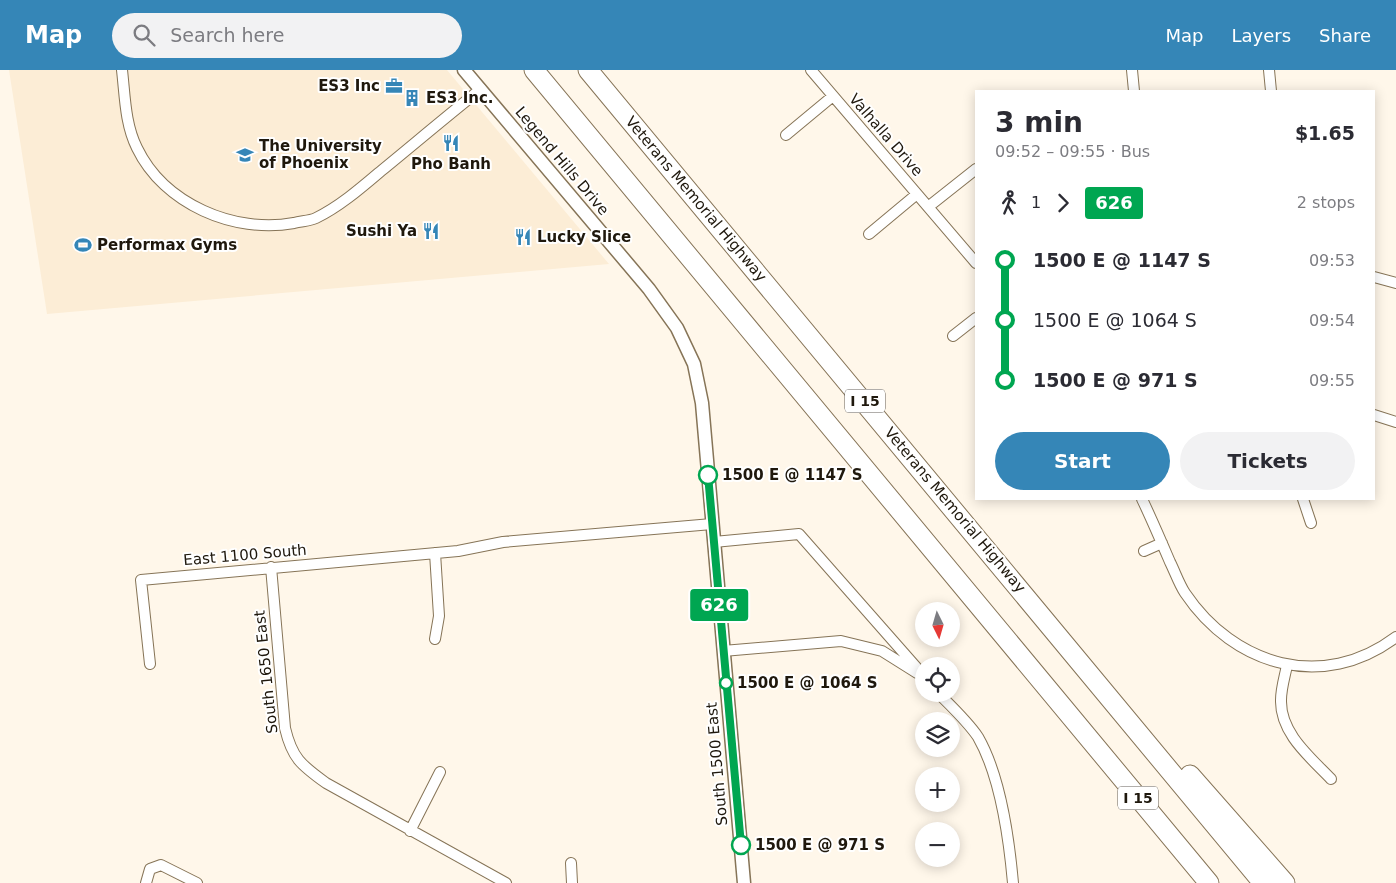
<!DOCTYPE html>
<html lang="en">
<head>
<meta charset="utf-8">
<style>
  body { margin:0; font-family:"DejaVu Sans",sans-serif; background:#f2f2f3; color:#2b2b33; height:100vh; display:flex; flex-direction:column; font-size:19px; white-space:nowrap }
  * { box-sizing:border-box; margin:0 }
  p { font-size:16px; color:#7c7c81 }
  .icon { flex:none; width:28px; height:28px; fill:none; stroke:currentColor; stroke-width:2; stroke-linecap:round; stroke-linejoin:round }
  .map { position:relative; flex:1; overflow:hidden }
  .sheet { position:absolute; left:975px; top:20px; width:400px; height:410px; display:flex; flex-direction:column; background:#fff; border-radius:0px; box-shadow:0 2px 12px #0003 }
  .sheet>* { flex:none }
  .badge { padding:0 10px; border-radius:4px; font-size:18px; line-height:32px }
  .needle { width:32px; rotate:175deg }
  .fabs { position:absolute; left:915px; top:532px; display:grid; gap:10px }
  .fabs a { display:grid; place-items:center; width:45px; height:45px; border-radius:50%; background:#fff; box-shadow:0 2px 12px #0003; font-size:25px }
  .map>.badge { position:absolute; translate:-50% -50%; box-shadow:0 0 0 2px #fff }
  .legs { display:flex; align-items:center; gap:8px; height:55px; padding:0 20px; font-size:16px }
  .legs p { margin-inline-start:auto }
  .head { display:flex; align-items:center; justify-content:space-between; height:85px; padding:0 20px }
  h1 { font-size:28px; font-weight:600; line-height:38px }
  .primary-button { display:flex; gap:10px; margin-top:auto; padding:10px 20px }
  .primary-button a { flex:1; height:58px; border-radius:30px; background:#3586b7; color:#fff; font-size:20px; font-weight:600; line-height:58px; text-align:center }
  .primary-button a+a { background:#f2f2f3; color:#2b2b33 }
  ul { padding:0 20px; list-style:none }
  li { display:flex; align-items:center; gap:18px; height:60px; font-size:19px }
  li i { display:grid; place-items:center; width:8px; height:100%; margin:0 6px; background:currentColor }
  li i::after { content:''; width:12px; height:12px; margin:-6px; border:4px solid; border-radius:50%; background:#fff }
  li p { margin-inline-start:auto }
  li:first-child i { background:linear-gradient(#0000 50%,currentColor 0) }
  li:last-child i { background:linear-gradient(currentColor 50%,#0000 0) }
  header { display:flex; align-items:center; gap:30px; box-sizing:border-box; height:70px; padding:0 25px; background:#3586b7; color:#fff }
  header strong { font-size:24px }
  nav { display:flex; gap:28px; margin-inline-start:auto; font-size:18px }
  .search { width:350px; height:45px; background:#f2f2f3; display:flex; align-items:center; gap:12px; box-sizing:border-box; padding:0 18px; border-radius:28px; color:#7c7c81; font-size:19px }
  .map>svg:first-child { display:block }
  .built { fill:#fcedd6 }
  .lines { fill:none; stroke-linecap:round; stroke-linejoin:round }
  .minor-casing { stroke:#867457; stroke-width:12 }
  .tertiary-casing { stroke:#867457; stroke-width:15 }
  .motorway-casing { stroke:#867457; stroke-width:21 }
  .minor { stroke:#fff; stroke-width:10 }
  .tertiary { stroke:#fff; stroke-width:12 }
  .motorway { stroke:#fff; stroke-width:19 }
  .line-1-casing { stroke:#fff; stroke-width:11 }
  .line-1 { stroke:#00a651; stroke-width:8 }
  .stop-1-dot { fill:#fff; stroke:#00a651; stroke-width:2.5 }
  .labels { text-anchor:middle; stroke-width:4; stroke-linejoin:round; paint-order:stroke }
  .shield { fill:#fff; stroke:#625d56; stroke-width:1 }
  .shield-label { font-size:14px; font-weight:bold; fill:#1f180d }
  .poi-label { font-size:15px; font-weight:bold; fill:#1f180d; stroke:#fff; text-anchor:start }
  .street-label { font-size:15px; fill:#1f180d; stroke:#fff }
  .stop-label { font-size:15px; font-weight:bold; fill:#1f180d; stroke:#fff; text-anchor:start }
</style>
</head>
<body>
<header>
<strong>Map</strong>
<div class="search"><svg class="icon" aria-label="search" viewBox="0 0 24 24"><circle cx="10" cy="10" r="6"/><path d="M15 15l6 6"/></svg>Search here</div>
<nav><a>Map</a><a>Layers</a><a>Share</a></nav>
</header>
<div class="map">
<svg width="1396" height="813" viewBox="0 0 1396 813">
  <rect width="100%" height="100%" fill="#fff7ea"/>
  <path class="built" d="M9,0H447L609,194L47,244Z"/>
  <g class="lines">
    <g class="minor-casing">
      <path id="minor" d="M122,0C125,26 125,54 137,78C164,134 234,164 294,153C301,151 310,151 316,148C339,137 361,118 381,101C414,74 447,46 481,19
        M811,0L976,193
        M1132,0L1134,21
        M1269,0L1271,21
        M786,65L833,26
        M928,137L976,99
        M869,164L917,124
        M1374,207L1396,213
        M953,266L976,248
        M1374,345L1396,352
        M1142,429C1152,450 1161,471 1170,492C1175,502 1179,514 1185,523C1234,596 1323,622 1396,567
        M1303,429L1311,453
        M714,472L799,464L924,606
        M1144,481L1162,473
        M435,483L439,546L435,569
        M271,497L285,658C292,688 301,695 326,713L506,813
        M723,581L841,571L882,581L917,603
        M150,594L141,510L458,481L503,472L712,454
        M1287,595C1285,606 1281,618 1281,630C1280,663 1310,687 1331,709
        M939,624C952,637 968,652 978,667C1001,707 1009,768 1013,813
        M410,761L440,702
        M571,793L572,813
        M146,813L150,799L161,795L197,813"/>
    </g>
    <g class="tertiary-casing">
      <path id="tertiary" d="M464,0L649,219L677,258L694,294L702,333L744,813"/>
    </g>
    <g class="motorway-casing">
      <path id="motorway" d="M534,0L1209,813
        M588,0L1263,813
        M1190,705L1285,813"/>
    </g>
    <use href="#minor" class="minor"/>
    <use href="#tertiary" class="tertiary"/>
    <use href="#motorway" class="motorway"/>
  </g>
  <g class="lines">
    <g class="line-1-casing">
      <path id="line-1" d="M708,405L741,775"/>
    </g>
    <use href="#line-1" class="line-1"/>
  </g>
  <defs>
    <g id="office-bare" transform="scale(1.35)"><path d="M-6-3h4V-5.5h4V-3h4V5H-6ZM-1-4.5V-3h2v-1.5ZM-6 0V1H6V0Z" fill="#3586b7" stroke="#fff" stroke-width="2.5" paint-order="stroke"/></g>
    <g id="building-bare" transform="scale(1.35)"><path d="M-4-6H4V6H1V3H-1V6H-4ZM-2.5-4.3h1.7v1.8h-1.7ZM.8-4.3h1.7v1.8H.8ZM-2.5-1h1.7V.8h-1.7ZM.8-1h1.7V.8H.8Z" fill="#3586b7" stroke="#fff" stroke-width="2.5" paint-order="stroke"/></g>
    <g id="restaurant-bare" transform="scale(1.35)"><path d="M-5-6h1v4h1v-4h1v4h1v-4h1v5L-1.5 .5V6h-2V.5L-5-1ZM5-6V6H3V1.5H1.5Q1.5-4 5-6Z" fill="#3586b7" stroke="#fff" stroke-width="2.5" paint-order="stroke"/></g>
    <g id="university-bare" transform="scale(1.35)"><path d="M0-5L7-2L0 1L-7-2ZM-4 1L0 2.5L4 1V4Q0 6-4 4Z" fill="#3586b7" stroke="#fff" stroke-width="2.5" paint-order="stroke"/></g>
    <g id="stadium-bare" transform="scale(1.35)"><path d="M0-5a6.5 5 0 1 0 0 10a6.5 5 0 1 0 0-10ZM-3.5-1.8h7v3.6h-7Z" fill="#3586b7" stroke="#fff" stroke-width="2.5" paint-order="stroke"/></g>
  </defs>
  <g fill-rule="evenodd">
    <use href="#office-bare" x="394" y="16"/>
    <use href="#building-bare" x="412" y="28"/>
    <use href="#restaurant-bare" x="451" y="73"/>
    <use href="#university-bare" x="245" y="85"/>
    <use href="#restaurant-bare" x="431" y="161"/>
    <use href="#restaurant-bare" x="523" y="167"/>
    <use href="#stadium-bare" x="83" y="175"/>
  </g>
  <g class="stop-1-dot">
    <circle cx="708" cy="405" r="9"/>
    <circle cx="726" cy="613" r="6"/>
    <circle cx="741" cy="775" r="9"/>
  </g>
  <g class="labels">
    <g class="shield">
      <rect x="845" y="319.5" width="40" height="23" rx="4"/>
      <rect x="1118" y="716.5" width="40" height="23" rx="4"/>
    </g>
    <g class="shield-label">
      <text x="865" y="336">I 15</text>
      <text x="1138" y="733">I 15</text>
    </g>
    <g class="poi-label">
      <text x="380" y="21" text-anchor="end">ES3 Inc</text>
      <text x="426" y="33">ES3 Inc.</text>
      <text x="259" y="81">The University<tspan x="259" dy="17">of Phoenix</tspan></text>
      <text x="451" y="99" text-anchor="middle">Pho Banh</text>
      <text x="417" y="166" text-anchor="end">Sushi Ya</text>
      <text x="537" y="172">Lucky Slice</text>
      <text x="97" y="180">Performax Gyms</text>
    </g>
    <g class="street-label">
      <text transform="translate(886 65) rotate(49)" y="5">Valhalla Drive</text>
      <text transform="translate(562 91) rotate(50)" y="5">Legend Hills Drive</text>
      <text transform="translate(696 129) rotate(50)" y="5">Veterans Memorial Highway</text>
      <text transform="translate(955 440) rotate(50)" y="5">Veterans Memorial Highway</text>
      <text transform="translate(245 485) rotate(-5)" y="5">East 1100 South</text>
      <text transform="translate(266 602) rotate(-96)" y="5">South 1650 East</text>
      <text transform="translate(717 694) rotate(-95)" y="5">South 1500 East</text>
    </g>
    <g class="stop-label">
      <text x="722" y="410">1500 E @ 1147 S</text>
      <text x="737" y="618">1500 E @ 1064 S</text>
      <text x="755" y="780">1500 E @ 971 S</text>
    </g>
  </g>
</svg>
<div class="fabs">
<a><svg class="needle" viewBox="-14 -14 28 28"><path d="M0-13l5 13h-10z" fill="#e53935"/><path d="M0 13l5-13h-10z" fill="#7c7c81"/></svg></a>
<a><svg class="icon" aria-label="locate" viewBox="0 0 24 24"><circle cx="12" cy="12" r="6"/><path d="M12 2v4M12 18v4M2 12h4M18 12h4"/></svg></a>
<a><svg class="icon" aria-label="layers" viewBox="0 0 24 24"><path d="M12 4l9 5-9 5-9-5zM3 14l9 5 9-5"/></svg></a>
<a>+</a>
<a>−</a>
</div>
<b class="badge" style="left:719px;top:535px;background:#00a651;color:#fff">626</b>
<section class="sheet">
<div class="head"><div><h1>3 min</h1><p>09:52 – 09:55 · Bus</p></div><b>$1.65</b></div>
<div class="legs"><svg class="icon" aria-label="walk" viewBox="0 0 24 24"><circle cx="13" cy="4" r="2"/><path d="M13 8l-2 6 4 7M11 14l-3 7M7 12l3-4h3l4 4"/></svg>1<svg class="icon" aria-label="forward" viewBox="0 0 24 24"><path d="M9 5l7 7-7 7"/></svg><b class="badge" style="background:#00a651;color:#fff">626</b><p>2 stops</p></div>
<ul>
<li><i style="color:#00a651"></i><b>1500 E @ 1147 S</b><p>09:53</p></li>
<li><i style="color:#00a651"></i><span>1500 E @ 1064 S</span><p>09:54</p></li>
<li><i style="color:#00a651"></i><b>1500 E @ 971 S</b><p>09:55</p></li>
</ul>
<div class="primary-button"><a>Start</a><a>Tickets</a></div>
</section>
</div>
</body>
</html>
